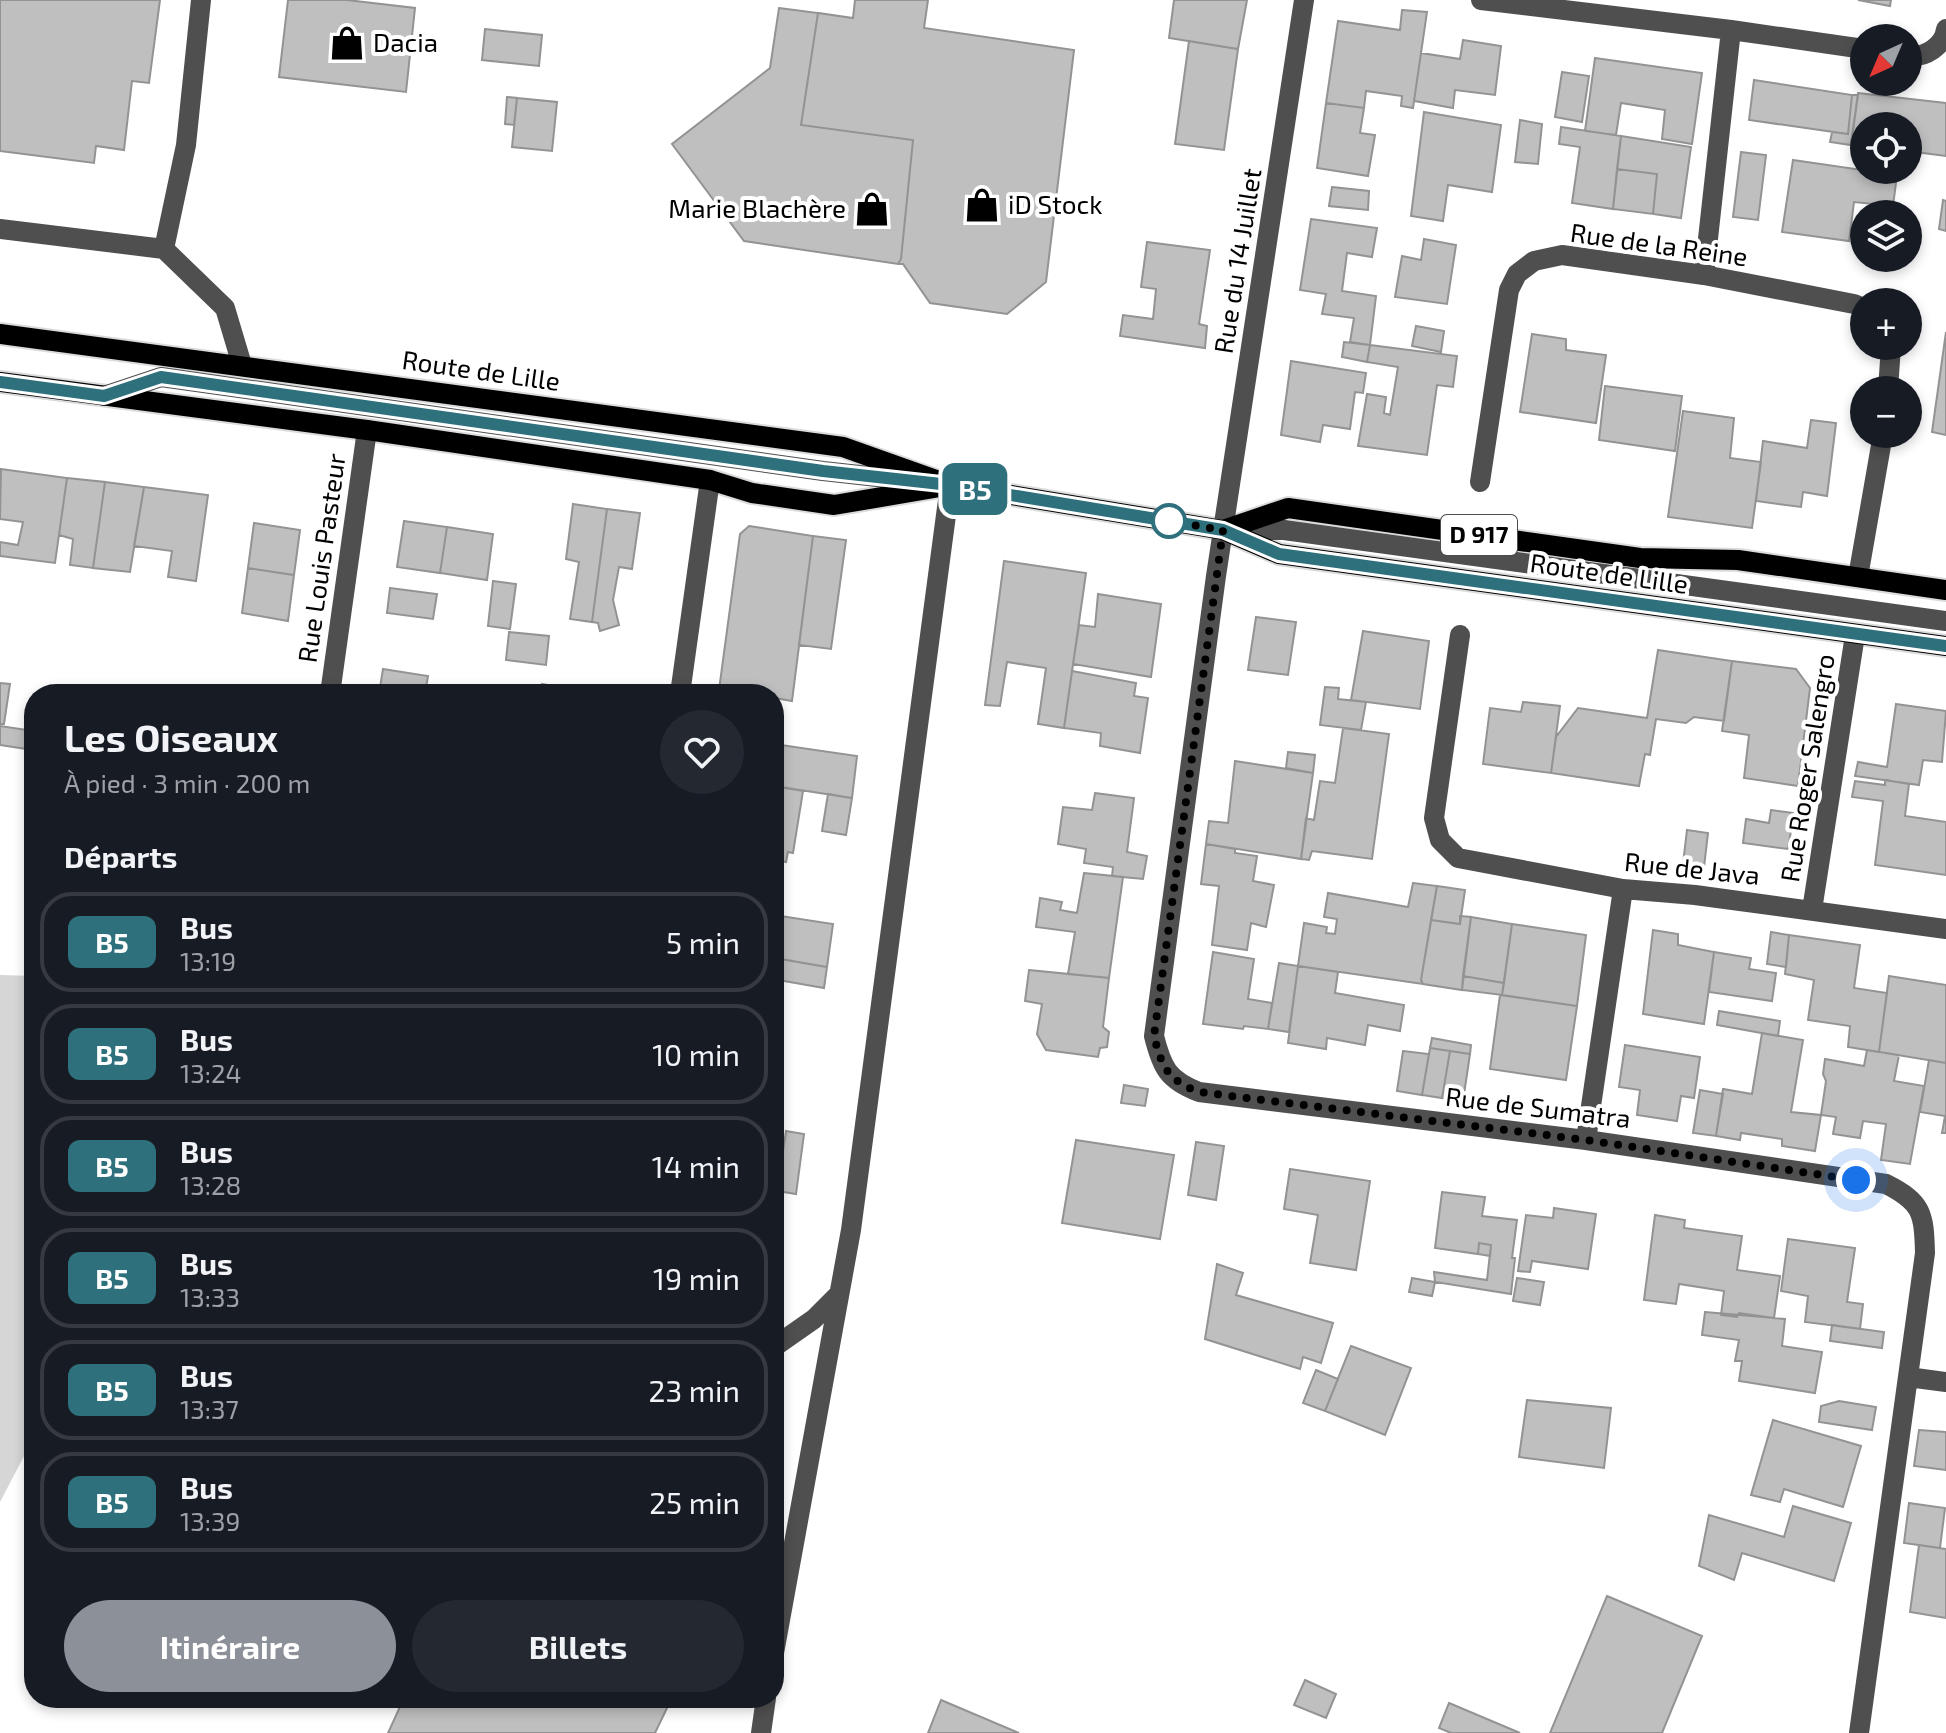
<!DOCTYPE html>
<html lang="fr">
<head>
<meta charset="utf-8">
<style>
  body { margin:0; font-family:"Exo 2",sans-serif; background:#242831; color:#f1f3f6; height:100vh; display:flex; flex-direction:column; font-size:30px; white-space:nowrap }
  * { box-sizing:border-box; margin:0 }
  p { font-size:26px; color:#9ea1a6 }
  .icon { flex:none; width:44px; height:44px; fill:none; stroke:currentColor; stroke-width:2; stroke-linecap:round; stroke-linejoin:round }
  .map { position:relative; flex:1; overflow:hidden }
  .sheet { position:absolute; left:24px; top:684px; width:760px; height:1024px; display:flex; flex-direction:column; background:#171b24; border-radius:32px; box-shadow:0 4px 12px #0003 }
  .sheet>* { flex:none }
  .badge { padding:0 16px; border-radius:12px; font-size:28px; line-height:52px }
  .needle { width:52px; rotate:224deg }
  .buttons { position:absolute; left:1850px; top:24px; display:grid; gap:16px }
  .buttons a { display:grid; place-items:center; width:72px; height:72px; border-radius:50%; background:#171b24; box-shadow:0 4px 12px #0003; font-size:40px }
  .you { position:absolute; width:40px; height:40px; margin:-20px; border:6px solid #fff; border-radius:50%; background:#1a73e8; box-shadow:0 0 0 12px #1a73e833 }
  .map>.badge { position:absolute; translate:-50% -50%; box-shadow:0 0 0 4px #fff }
  h2 { padding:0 40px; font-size:30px; line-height:72px }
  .round { display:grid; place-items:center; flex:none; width:84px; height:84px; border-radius:42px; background:#242831 }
  .overview { display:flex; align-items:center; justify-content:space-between; height:136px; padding:0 40px }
  h1 { font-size:38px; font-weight:700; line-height:60px }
  .button { display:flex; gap:16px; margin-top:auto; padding:16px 40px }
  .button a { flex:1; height:92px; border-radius:48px; background:#8c9099; color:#fff; font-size:32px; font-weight:700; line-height:92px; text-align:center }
  .button a+a { background:#242831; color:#f1f3f6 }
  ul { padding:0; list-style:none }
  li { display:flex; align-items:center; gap:24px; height:100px; margin:0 16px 12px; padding:0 24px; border:4px solid #363941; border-radius:32px }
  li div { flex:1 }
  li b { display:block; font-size:30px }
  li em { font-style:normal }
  li .badge { min-width:88px; font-weight:700; text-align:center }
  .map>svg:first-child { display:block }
  .green { fill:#d6d6d6 }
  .building { fill:#bfbfbf; stroke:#939393; stroke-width:2 }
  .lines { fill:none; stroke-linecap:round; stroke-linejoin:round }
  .major-casing { stroke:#dbdbdb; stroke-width:24 }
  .minor { stroke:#4f4f4f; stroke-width:20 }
  .major { stroke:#000; stroke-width:20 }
  .line-casing { stroke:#fff; stroke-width:18 }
  .line { stroke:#2e707c; stroke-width:12 }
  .walk { stroke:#000; stroke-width:8; stroke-dasharray:0 14.4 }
  .stop-dot { fill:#fff; stroke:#2e707c; stroke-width:4 }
  .labels { text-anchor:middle; stroke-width:8; stroke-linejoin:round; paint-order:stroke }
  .shield { fill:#fff; stroke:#4c4c4c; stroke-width:2 }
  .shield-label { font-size:24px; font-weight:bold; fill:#000 }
  .poi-label { font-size:26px; fill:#000; stroke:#fff; text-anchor:start }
  .street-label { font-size:26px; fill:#000; stroke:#fff }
</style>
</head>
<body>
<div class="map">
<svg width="1946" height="1733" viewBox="0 0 1946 1733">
  <rect width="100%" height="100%" fill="#fff"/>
  <path class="green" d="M0,975L34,976V1437L0,1502Z"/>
  <path class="building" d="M0,0H160L149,83L132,81L124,150L96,146L94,163L0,151Z
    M288,0H347L415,8L406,92L279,77Z
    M855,0H928L924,28L1074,50L1046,282L1007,314L930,303L903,264H898L901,259L913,140L801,125L818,13L853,18Z
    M1174,0H1247L1238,49L1169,38Z
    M1858,0H1891L1890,6Z
    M779,8L818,13L801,125L913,140L901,259L898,264L744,241L672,144L770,68Z
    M1402,10L1427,12L1413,108L1401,106L1402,96L1366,91L1364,108L1326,103L1338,21L1400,30Z
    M485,29L542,35L539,66L482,60Z
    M1463,40L1501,46L1495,95L1455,90L1453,108L1414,101L1421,53L1460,59Z
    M1189,41L1238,49L1224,150L1175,144Z
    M1595,58L1702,73L1692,144L1662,139L1665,110L1621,103L1616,135L1585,131Z
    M1562,72L1589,76L1582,122L1555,117Z
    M1754,80L1852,95L1848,134L1749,120Z
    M1858,93L1946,103V156L1908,151V126H1864V145L1851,143Z
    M1852,95H1858L1851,145L1830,142L1832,132L1848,134Z
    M507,97L517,98L514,125L505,124Z
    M517,98L557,102L552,151L512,147Z
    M1326,103L1364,108L1360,133L1375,135L1368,176L1317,168Z
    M1424,112L1501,125L1492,192L1448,185L1443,221L1411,216Z
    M1520,120L1542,124L1538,164L1515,162Z
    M1561,127L1621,136L1613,209L1572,203L1580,147L1559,144Z
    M1621,136L1691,147L1681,218L1653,214L1657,174L1617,169Z
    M1741,152L1766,155L1758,220L1733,217Z
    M1793,160L1897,175L1893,206L1854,202L1849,241L1782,232Z
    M1617,169L1657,174L1653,214L1613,209Z
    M1332,187L1369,191L1368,210L1329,206Z
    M1943,200L1946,201V231L1939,229Z
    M1311,219L1377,228L1372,257L1347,253L1342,291L1376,296L1370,345L1350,342L1354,318L1322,314L1326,294L1300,290Z
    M1424,239L1456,245L1447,304L1395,297L1402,256L1421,260Z
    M1147,242L1210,250L1199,324L1207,326L1205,348L1120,336L1123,315L1153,319L1156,289L1141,287Z
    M1416,326L1444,331L1441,352L1412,346Z
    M1946,332V435L1932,432Z
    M1532,334L1566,339V350L1606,355L1596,423L1520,412Z
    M1344,342L1370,345L1367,362L1342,357Z
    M1370,345L1457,356L1453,387L1437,385L1427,455L1358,446L1367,394L1386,397L1384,413L1390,415L1398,367L1367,362Z
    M1291,361L1366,373L1363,393L1355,392L1350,429L1323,425L1320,442L1281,435Z
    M1605,386L1682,396L1675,451L1599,440Z
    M1683,411L1734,418L1730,458L1761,462L1752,528L1668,517Z
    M1811,420L1836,423L1827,496L1803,492L1801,507L1756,501L1763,441L1807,448Z
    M1,469L67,478L55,563L0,556V542L18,545L23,522L0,519Z
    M67,478L105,482L93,568L70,565L73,539L59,535Z
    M105,482L144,487L130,572L93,568Z
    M144,487L208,495L196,581L168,577L172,551L134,546Z
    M573,504L607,509L592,622L570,619L579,562L566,559Z
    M607,509L640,513L632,569L619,567L613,600L619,625L600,631L598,623L592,622Z
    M404,521L447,527L440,573L397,567Z
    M254,523L300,530L294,575L248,568Z
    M749,526L813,536L792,701L774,698V694H747L719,690L740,534Z
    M447,527L493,534L487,580L440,573Z
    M813,536L846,540L831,649L799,645Z
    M1004,561L1086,573L1064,728L1038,724L1046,668L1007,662L1000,706L985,705Z
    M248,568L294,575L288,621L242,613Z
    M493,581L516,584L510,629L488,626Z
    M390,588L437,594L433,619L387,613Z
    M1098,594L1161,604L1151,677L1073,664L1079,625L1095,627Z
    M1256,617L1296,622L1288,675L1248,670Z
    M1363,631L1429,641L1420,709L1351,700Z
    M509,632L549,636L546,665L506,660Z
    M1658,650L1732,661L1724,721L1694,717L1686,723L1656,719L1650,755L1645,754L1639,786L1551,773L1556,737L1578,708L1647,718Z
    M1732,661L1796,669L1810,688L1798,786L1744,778L1749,735L1722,731Z
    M383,669L428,676L425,694H379Z
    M1072,671L1136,683L1134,696L1148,698L1140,753L1100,746L1101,733L1064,728Z
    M0,683L10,684L4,724H0Z
    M542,684L589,692L590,686L630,693L541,694Z
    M1325,687L1339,688L1338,699L1366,702L1361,730L1320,725Z
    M1523,702L1560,706L1551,773L1483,764L1490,708L1521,712Z
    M1896,704L1946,711L1942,762L1923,760L1919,785L1855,776L1858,762L1887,767Z
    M0,726L34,731L33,750L0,745Z
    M1343,728L1389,734L1372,859L1312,851L1309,860L1301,859L1306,818L1314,820L1320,781L1335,783Z
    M774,744L857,756L852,798L774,786Z
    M1288,752L1315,755L1313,773L1286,768Z
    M1235,761L1313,773L1301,859L1206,844L1209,821L1228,823Z
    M1885,780L1909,784L1905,816L1946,822V875L1875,865L1883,801L1852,797L1855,781L1885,785Z
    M774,786L803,791L793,853L788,852L786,862L774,860Z
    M1095,793L1134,798L1127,852L1147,856L1143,879L1112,876L1113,867L1084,863L1086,849L1058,844L1063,807L1092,810Z
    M828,794L852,798L846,835L822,831Z
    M1771,810L1794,813L1788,849L1743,843L1746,819L1769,823Z
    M1687,830L1708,833L1704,867L1683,864Z
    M1206,844L1235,849V853L1257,856L1253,881L1274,885L1266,927L1251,923L1247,950L1212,945L1219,886L1201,884Z
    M1084,873L1123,877L1109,978L1068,974L1075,932L1036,927L1040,898L1062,902L1060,910L1077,913Z
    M1413,883L1437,886L1421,980L1423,984L1298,966L1304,923L1327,927L1326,933L1335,934L1337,919L1324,917L1328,893L1408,907Z
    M1437,886L1465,890L1460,924L1431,920Z
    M774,915L833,924L827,967L774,958Z
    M1460,916L1471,917L1462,990L1423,984L1421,980L1431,920L1460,924Z
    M1471,917L1512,924L1504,983L1463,976Z
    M1512,924L1586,935L1577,1006L1502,995Z
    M1653,930L1678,934V945L1714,952L1704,1024L1643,1014Z
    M1771,932L1789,935L1786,967L1767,964Z
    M1789,935L1860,945L1854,988L1887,993L1879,1052L1848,1047L1850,1026L1808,1020L1814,980L1785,974Z
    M1213,952L1254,959L1248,999L1272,1003L1268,1029L1244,1026L1243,1029L1203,1024Z
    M1714,952L1751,958L1749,969L1776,973L1772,1001L1709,992Z
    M781,959L827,967L824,988L778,980Z
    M1279,963L1298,966L1289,1032L1268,1029Z
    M1298,966L1338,972L1335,993L1404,1005L1400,1031L1368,1025L1365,1045L1327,1038L1326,1049L1288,1043Z
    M1029,970L1109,978L1103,1027L1109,1032L1107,1047L1100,1048L1098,1057L1046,1050L1037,1034L1042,1004L1025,1001Z
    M1463,976L1504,983L1502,995L1462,990Z
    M1889,976L1946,985V1063L1879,1052Z
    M1500,995L1577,1006L1566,1080L1490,1069Z
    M1719,1011L1780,1021L1778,1036L1717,1025Z
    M1762,1033L1803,1040L1791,1112L1821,1115L1815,1151L1782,1146V1139L1741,1133L1740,1140L1716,1136L1723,1089L1752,1094Z
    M1432,1038L1471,1045L1470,1054L1430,1048Z
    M1625,1045L1700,1057L1694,1098L1681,1096L1677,1121L1637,1115L1640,1090L1619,1087Z
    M1430,1048L1450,1051L1442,1098L1422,1095Z
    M1867,1050L1899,1055L1894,1081L1924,1086L1910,1164L1881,1160L1886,1124L1863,1121L1860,1138L1833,1134L1836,1117L1821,1115L1826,1081L1823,1074L1825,1059L1864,1066Z
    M1403,1051L1429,1054L1422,1095L1397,1091Z
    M1450,1051L1470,1054L1463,1101L1442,1098Z
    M1929,1060L1946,1063V1133H1942L1945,1116L1920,1112Z
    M1124,1085L1148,1089L1145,1106L1121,1103Z
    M1700,1090L1723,1094L1716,1136L1693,1133Z
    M786,1131L804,1134L796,1194L777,1191Z
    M1076,1140L1174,1155L1160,1239L1062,1223Z
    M1196,1142L1224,1146L1216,1200L1188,1195Z
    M1290,1169L1370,1181L1356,1270L1310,1263L1318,1215L1284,1209Z
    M1442,1192L1485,1197L1482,1216L1517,1220L1512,1258H1515L1511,1294L1435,1282L1434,1272L1487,1280L1491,1245L1479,1243L1478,1254L1435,1248Z
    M1554,1208L1596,1214L1588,1269L1532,1261L1530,1272L1518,1271L1526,1215L1553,1218Z
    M1655,1215L1685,1220L1684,1228L1742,1236L1737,1270L1780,1276L1774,1318L1739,1313L1737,1317L1721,1315L1724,1291L1679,1284L1676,1304L1644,1300Z
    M1788,1239L1855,1248L1847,1302L1863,1304L1860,1329L1805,1322L1808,1296L1781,1291Z
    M1479,1243L1491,1245L1490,1256L1478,1254Z
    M1217,1264L1243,1273L1236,1295L1333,1323L1321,1363L1303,1357L1300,1369L1205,1339Z
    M1412,1278L1435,1282L1432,1296L1409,1292Z
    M1517,1278L1544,1282L1540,1305L1513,1301Z
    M1705,1312L1785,1319L1782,1346L1822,1352L1815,1393L1739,1381L1742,1361H1735L1739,1340L1702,1335Z
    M1832,1325L1884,1332L1882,1348L1830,1341Z
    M1351,1346L1411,1368L1385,1435L1325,1411Z
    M1316,1370L1338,1379L1325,1411L1303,1403Z
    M1527,1400L1611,1408L1604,1468L1519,1457Z
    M1839,1401L1876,1407L1872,1430L1819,1422L1821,1406Z
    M1773,1420L1861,1446L1843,1507L1784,1489L1780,1502L1751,1495Z
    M1919,1430L1946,1432V1470L1914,1466Z
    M1909,1503L1945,1508L1940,1548L1904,1543Z
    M1793,1506L1851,1523L1834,1581L1742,1553L1734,1580L1699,1566L1709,1515L1784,1537Z
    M1919,1545L1946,1549V1618L1910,1612Z
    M1607,1596L1702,1636L1662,1733H1550Z
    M1305,1680L1336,1694L1326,1718L1294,1705Z
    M404,1698H653L668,1706L655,1733H388Z
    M941,1700L1019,1733H928Z
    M1449,1703L1520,1733H1451L1439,1728Z"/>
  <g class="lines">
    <g class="major-casing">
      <path id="major" d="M0,334L843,447L950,485L1223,530L1279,554L1946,646
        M0,382L367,430L710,480L752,493L834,505L946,486
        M1223,530L1288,508L1640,558L1738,560L1946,590"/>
    </g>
    <path class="minor" d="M1304,0L1216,576L1154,1036C1162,1068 1168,1080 1199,1092L1586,1140L1886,1184C1922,1202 1924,1213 1925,1253L1859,1733
      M1481,0L1731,30L1864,49
      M1908,56C1925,58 1944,46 1946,29
      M0,229L164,249L225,308L242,365
      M164,249L186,145L201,0
      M1704,275L1731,30
      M1888,390L1891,346
      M104,396L161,377L823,471L950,485L851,1230L774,1653
      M1480,482L1509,290L1517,274L1534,261L1562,255L1704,275L1854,304L1864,308
      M1227,530H1284L1946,621
      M1858,577L1883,434
      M1460,635L1434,818L1440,840L1458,858L1623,889L1695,895L1946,929
      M330,694L367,430
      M680,694L710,480
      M1812,910L1855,635
      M1586,1140L1623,889
      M774,1347L814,1319L837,1296
      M1908,1377L1946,1382
      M761,1733L766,1698"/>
    <use href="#major" class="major"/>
  </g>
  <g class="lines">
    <g class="line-casing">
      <path id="line" d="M0,382L104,396L161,377L823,471L950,485L1223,530L1279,554L1946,646"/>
    </g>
    <use href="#line" class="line"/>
    <path class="walk" d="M1169,521L1161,520L1223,530L1154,1036C1162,1068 1168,1080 1199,1092L1586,1140L1856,1180"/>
  </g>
  <defs>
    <g id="shop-bare" transform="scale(2.76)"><path d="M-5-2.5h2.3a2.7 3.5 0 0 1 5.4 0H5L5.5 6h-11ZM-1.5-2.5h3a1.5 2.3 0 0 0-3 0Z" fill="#000" stroke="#fff" stroke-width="2.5" paint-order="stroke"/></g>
  </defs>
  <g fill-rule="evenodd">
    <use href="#shop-bare" x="347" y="43"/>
    <use href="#shop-bare" x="982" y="205"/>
    <use href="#shop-bare" x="872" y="209"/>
  </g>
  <circle class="stop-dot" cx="1169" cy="521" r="16"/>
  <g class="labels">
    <rect class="shield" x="1441" y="515" width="76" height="40" rx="6"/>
    <g class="shield-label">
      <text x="1479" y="543">D 917</text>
    </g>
    <g class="poi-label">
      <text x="373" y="52">Dacia</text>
      <text x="1008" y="214">iD Stock</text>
      <text x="846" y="218" text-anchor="end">Marie Blachère</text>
    </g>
    <g class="street-label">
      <text transform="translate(1659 245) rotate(8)" y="9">Rue de la Reine</text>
      <text transform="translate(1238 261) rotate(-81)" y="9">Rue du 14 Juillet</text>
      <text transform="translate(481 371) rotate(8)" y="9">Route de Lille</text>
      <text transform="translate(322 558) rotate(-82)" y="9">Rue Louis Pasteur</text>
      <text transform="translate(1609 574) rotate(8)" y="9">Route de Lille</text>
      <text transform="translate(1808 768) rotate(-81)" y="9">Rue Roger Salengro</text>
      <text transform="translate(1692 869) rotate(6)" y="9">Rue de Java</text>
      <text transform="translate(1538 1108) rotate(7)" y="9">Rue de Sumatra</text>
    </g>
  </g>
</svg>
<div class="buttons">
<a><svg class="needle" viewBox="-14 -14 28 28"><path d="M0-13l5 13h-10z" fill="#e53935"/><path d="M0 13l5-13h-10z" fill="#9ea1a6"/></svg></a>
<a><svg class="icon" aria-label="locate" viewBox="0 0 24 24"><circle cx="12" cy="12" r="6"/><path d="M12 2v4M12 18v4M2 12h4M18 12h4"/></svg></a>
<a><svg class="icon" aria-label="layers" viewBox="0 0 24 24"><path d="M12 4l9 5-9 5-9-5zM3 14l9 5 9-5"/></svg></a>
<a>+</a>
<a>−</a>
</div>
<div class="you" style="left:1856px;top:1180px"></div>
<b class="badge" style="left:975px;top:489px;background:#2e707c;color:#fff">B5</b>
<section class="sheet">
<div class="overview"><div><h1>Les Oiseaux</h1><p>À pied · 3 min · 200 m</p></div><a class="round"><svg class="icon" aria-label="heart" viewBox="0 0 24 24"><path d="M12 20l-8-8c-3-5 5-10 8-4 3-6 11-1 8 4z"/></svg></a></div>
<h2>Départs</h2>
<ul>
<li><span class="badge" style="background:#2e707c;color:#fff">B5</span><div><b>Bus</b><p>13:19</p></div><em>5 min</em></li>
<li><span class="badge" style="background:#2e707c;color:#fff">B5</span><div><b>Bus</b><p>13:24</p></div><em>10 min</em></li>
<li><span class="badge" style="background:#2e707c;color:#fff">B5</span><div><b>Bus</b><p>13:28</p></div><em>14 min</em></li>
<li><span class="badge" style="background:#2e707c;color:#fff">B5</span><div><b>Bus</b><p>13:33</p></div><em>19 min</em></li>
<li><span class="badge" style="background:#2e707c;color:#fff">B5</span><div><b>Bus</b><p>13:37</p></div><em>23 min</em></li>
<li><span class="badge" style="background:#2e707c;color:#fff">B5</span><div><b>Bus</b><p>13:39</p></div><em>25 min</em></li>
</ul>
<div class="button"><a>Itinéraire</a><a>Billets</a></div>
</section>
</div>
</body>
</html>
